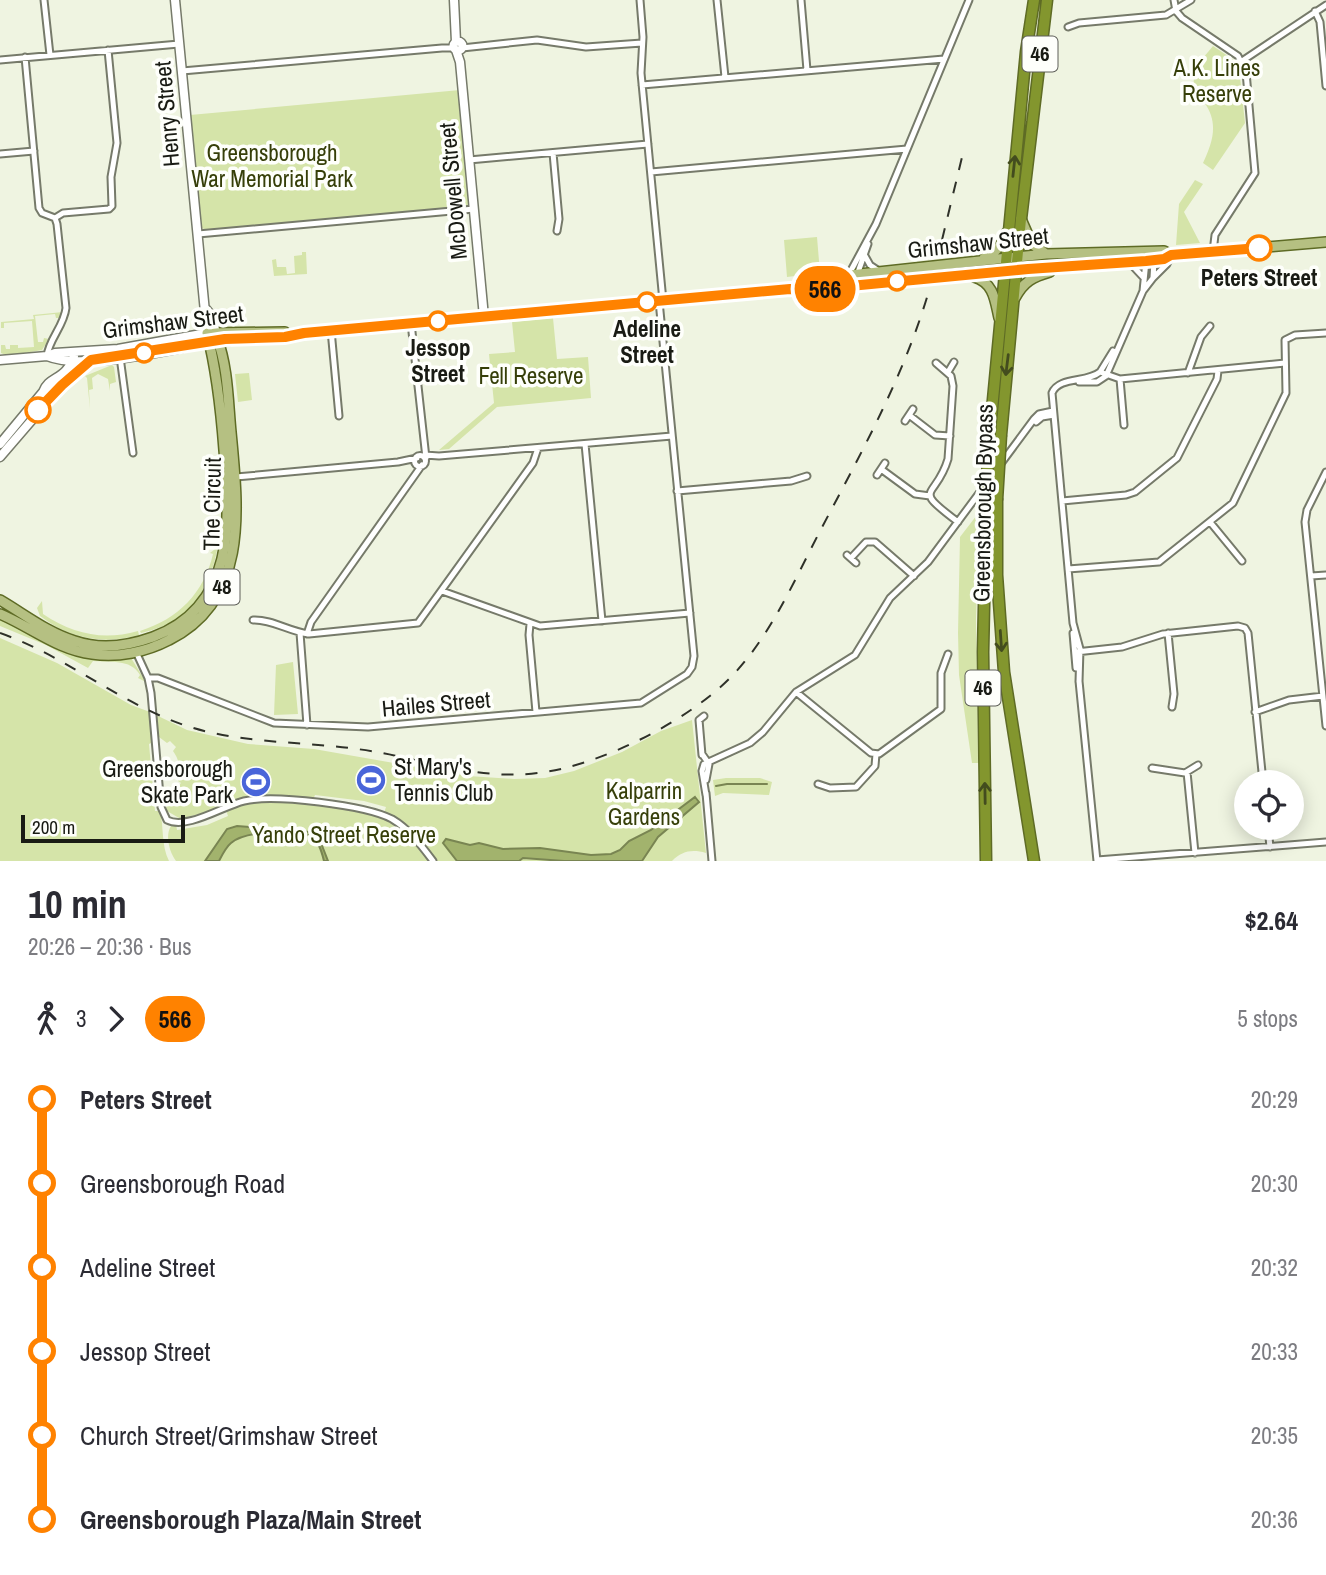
<!DOCTYPE html>
<html lang="en">
<head>
<meta charset="utf-8">
<style>
  body { margin:0; font-family:"Archivo Narrow",sans-serif; background:#f2f2f3; color:#2b2b33; height:100vh; display:flex; flex-direction:column; font-size:26px; white-space:nowrap }
  * { box-sizing:border-box; margin:0 }
  p { font-size:23px; color:#7c7c81 }
  .icon { flex:none; width:38px; height:38px; fill:none; stroke:currentColor; stroke-width:2; stroke-linecap:round; stroke-linejoin:round }
  .map { position:relative; height:861px; overflow:hidden }
  .side { display:flex; flex-direction:column; background:#fff; flex:1 }
  .side>* { flex:none }
  .badge { padding:0 14px; border-radius:23px; font-size:24px; line-height:46px }
  .fabs { position:absolute; left:1234px; top:770px; display:grid; gap:14px }
  .fabs a { display:grid; place-items:center; width:70px; height:70px; border-radius:50%; background:#fff; box-shadow:0 4px 18px #0003; font-size:35px }
  .scale { position:absolute; left:21px; bottom:18px; width:164px; box-sizing:border-box; padding-left:7px; border:4px solid #191b14; border-top:0; font-size:19px; line-height:24px; white-space:nowrap; color:#191b14; -webkit-text-stroke:5px #fefffb; paint-order:stroke }
  .map>.badge { position:absolute; translate:-50% -50%; box-shadow:0 0 0 4px #fff }
  .legs { display:flex; align-items:center; gap:10px; height:77px; padding:0 28px; font-size:23px }
  .legs p { margin-inline-start:auto }
  .summary { display:flex; align-items:center; justify-content:space-between; height:119px; padding:0 28px }
  h1 { font-size:38px; font-weight:800; line-height:52px }
  ul { padding:0 28px; list-style:none }
  li { display:flex; align-items:center; gap:24px; height:84px; font-size:26px }
  li i { display:grid; place-items:center; width:10px; height:100%; margin:0 9px; background:currentColor }
  li i::after { content:''; width:18px; height:18px; margin:-9px; border:5px solid; border-radius:50%; background:#fff }
  li p { margin-inline-start:auto }
  li:first-child i { background:linear-gradient(#0000 50%,currentColor 0) }
  li:last-child i { background:linear-gradient(currentColor 50%,#0000 0) }
  .map>svg:first-child { display:block }
  .green { fill:#d5e4a9 }
  .water { fill:#a2b36d; stroke:#798552; stroke-width:2 }
  .lines { fill:none; stroke-linecap:round; stroke-linejoin:round }
  .stream { stroke:#798552; stroke-width:2 }
  .street-casing { stroke:#767a6a; stroke-width:9 }
  .secondary-casing { stroke:#767a6a; stroke-width:11 }
  .primary-casing { stroke:#5e6b25; stroke-width:12 }
  .highway-casing { stroke:#5e6b25; stroke-width:13 }
  .street { stroke:#fff; stroke-width:5 }
  .secondary { stroke:#fff; stroke-width:8 }
  .primary { stroke:#b5c082; stroke-width:9 }
  .highway { stroke:#83962e; stroke-width:10 }
  .rail { stroke:#2f3129; stroke-width:2; stroke-dasharray:12 12; stroke-linecap:butt }
  .highway-bridge-casing { stroke:#5e6b25; stroke-width:13; stroke-linecap:butt }
  .highway-bridge { stroke:#83962e; stroke-width:10 }
  .oneway { stroke:#434c1e }
  .line-1-casing { stroke:#fff; stroke-width:16 }
  .line-1 { stroke:#ff8200; stroke-width:10 }
  .stop-1-dot { fill:#fff; stroke:#ff8200; stroke-width:3.5 }
  .labels { text-anchor:middle; stroke-width:7; stroke-linejoin:round; paint-order:stroke }
  .shield { fill:#fefffb; stroke:#5e5f59; stroke-width:2 }
  .shield-label { font-size:21px; font-weight:bold; fill:#191b14 }
  .park-label { font-size:23px; fill:#363f09; stroke:#fefffb }
  .street-label { font-size:23px; fill:#191b14; stroke:#fefffb }
  .stop-label { font-size:23px; font-weight:bold; fill:#191b14; stroke:#fefffb }
  .poi-label { font-size:23px; fill:#191b14; stroke:#fefffb; text-anchor:start }
</style>
</head>
<body>
<div class="map">
<svg width="1326" height="861" viewBox="0 0 1326 861">
  <rect width="100%" height="100%" fill="#eff4e1"/>
  <path class="green" d="M1213,46L1234,60L1239,68L1245,123L1213,170L1203,163C1213,141 1219,123 1204,102L1197,100C1189,74 1196,66 1213,46Z
    M460,90L470,203L467,206L208,230L201,228L190,115Z
    M1195,180L1203,184L1184,212L1200,243L1176,245L1179,204Z
    M817,237L820,273L796,280L795,276L787,277L784,240Z
    M302,252H306L307,274L274,276L272,260L276,259L277,267H286L287,274L295,273L294,256L302,255Z
    M63,312L60,318H56L55,314L35,316L38,342H43L44,338L49,339L42,350L8,356L1,353V345H5L6,349H10V345H18V348L34,347L32,321L4,323V328H1V322L34,319L33,315Z
    M553,318L557,359L588,357L591,398L497,407L449,449L439,450L494,403L489,354L515,352L512,322Z
    M112,365L114,367L116,382L110,384V391L108,379L98,374L92,378L93,389L89,390L90,409L87,378L85,376Z
    M249,373L252,400L238,402L235,374Z
    M980,511L976,619L978,763H972L959,675L958,633L960,537Z
    M215,521L220,523C218,577 196,622 141,633L140,631C178,619 204,593 213,554L210,553L215,549Z
    M42,601L43,614C73,634 103,641 138,631L139,635C104,645 70,639 40,616L37,608Z
    M0,618L57,648L131,658L146,682L138,678L140,675C130,658 110,663 93,661L88,668L46,645L0,626Z
    M0,638L57,663L131,705L150,712L153,742L149,744L155,811H160C164,827 161,845 169,861H0Z
    M293,662L298,714L274,715L276,665Z
    M156,715L187,730L248,744L314,749L468,776L514,779L545,778L574,771L622,752L661,731L692,720L706,853C692,849 682,851 672,861H437C421,841 407,824 384,813L386,807L364,801L315,795L313,800C290,798 265,792 242,799C220,805 202,816 179,818L167,811C165,803 162,795 170,789L173,792L181,783L178,781C182,771 179,759 173,751L176,747L170,741L167,743L159,737Z
    M726,778H760L772,782L769,795L723,793L715,796L713,780Z
    M271,801C304,805 363,805 391,822C407,831 418,846 429,861H176C169,852 165,835 171,826L176,824L177,830L207,825L228,816L226,810L237,805Z"/>
  <path class="water" d="M695,797L699,802L658,837L642,861H564L523,858L519,861H457L443,843L446,839L470,845L479,843L503,849L540,848L591,855L611,854L620,850L629,841L651,830Z
    M237,826L310,832L321,843L328,861H324C322,853 319,841 312,837C297,828 244,831 231,843C226,847 222,855 219,861H205L227,829Z"/>
  <g class="lines">
    <path class="stream" d="M716,786L727,784H767"/>
    <g class="street-casing">
      <path id="street" d="M44,0L50,55
        M640,0L643,37L641,73L663,301
        M717,0L725,77
        M801,0L807,70
        M1174,0L1176,11
        M1176,11L1182,18L1238,56L1246,72L1255,173L1215,235L1213,252
        M1315,11L1320,22L1326,86
        M1068,27L1079,23L1166,15L1191,0
        M462,48L537,40L586,47L642,43
        M25,57L39,208L42,213L55,218L57,224L66,308C64,326 49,339 47,356
        M0,60L179,44
        M1242,61L1326,5
        M182,71L442,48H455
        M642,85L944,59
        M553,153L559,219L557,231
        M0,154L34,151
        M469,160L648,144
        M651,172L907,149
        M55,218L63,213L109,209L112,206L111,177L117,143L108,50
        M198,234L474,209
        M865,256L870,265L879,271
        M1130,263L1144,278
        M857,275L868,244
        M848,276L876,224L969,0
        M1153,278L1167,264L1171,255
        M1143,291L1146,261
        M411,323L426,458
        M331,330L339,416
        M120,357L133,453
        M936,363L951,376L953,386L948,459C936,500 910,486 958,522
        M948,372L954,362
        M1100,372L1120,379L1285,363
        M1100,372L1113,351
        M1188,373L1201,337L1210,326
        M1106,376L1143,291L1153,278L1154,261
        M1120,379L1124,425
        M1079,382H1097L1106,376
        M909,415L935,435L950,436
        M905,421L913,409
        M1036,422L1042,417L1054,415
        M585,444L602,621
        M425,455L439,456L672,436
        M414.5 461a5.5 5.5 0 1 1 11 0a5.5 5.5 0 1 1-11 0Z
        M881,469L915,494L930,496
        M1326,472L1307,510L1305,522L1326,726
        M877,475L885,463
        M236,477L398,462L417,458
        M677,491L791,481L807,476
        M1062,501L1126,495L1135,492L1177,458L1217,379L1218,371
        M1210,522L1242,561
        M847,555L856,563
        M851,558L866,542H875L914,576
        M1068,569L1159,562L1233,503L1286,393L1285,340L1295,335L1326,333
        M1311,576L1326,575
        M442,591L540,626L690,613
        M253,620C272,619 290,632 309,634L418,623L533,463L538,448
        M530,624L529,635L536,712
        M300,633L307,725
        M1073,633L1076,668
        M1168,633L1174,694L1172,707
        M307,634L311,622L422,465
        M136,652L148,678L151,693L161,807L167,820C187,830 223,806 244,801C274,794 365,805 392,819C409,829 421,845 433,861
        M1076,652L1122,647L1163,634L1238,626L1245,628L1248,633L1263,782
        M148,678H158L274,723L368,727L641,703L687,674L692,667L694,656L659,301
        M1079,681L1097,861
        M1079,682L1080,649L1073,623L1052,393C1059,376 1087,383 1100,372
        M796,692L871,753L879,754L941,709V673L948,654
        M1255,712L1289,700L1323,696
        M702,754L709,764L706,780
        M702,755L699,720L704,716
        M1152,768L1185,773L1198,765
        M1187,772L1195,853
        M818,784L830,788L856,787L875,766L876,754
        M706,793L712,861
        M706,795L702,771L704,764L750,743L763,732L796,692L855,655L890,598L928,562L1034,419L1039,414L1053,411
        M1268,828L1270,847
        M1097,860L1326,842"/>
    </g>
    <g class="secondary-casing">
      <path id="secondary" d="M454,0L456,42
        M453.5 46a4.5 4.5 0 1 1 9 0a4.5 4.5 0 1 1-9 0Z
        M456,50L460,62L484,317
        M206,309L211,315L216,333
        M47,356C83,371 171,350 210,342
        M0,360L47,356L55,353L118,349L207,333L175,0
        M0,444L43,392C49,375 66,381 74,356
        M0,457L62,385L91,360"/>
    </g>
    <g class="primary-casing">
      <path id="primary" d="M1021,219L1032,244L1046,254
        M984,258C996,252 1002,246 1006,233
        M974,277C994,283 995,300 999,318
        M795,288L841,276L998,259L1046,254L1164,251L1171,255
        M1015,298C1024,281 1033,277 1050,272
        M210,342L790,289L808,291L1028,269L1154,261L1171,255L1326,242
        M0,600C24,614 48,633 75,641C101,650 128,646 153,637C236,606 230,522 224,450C221,410 217,372 207,333L285,332
        M0,614C31,627 58,650 92,654C118,658 146,652 169,640C250,600 238,507 231,432C228,401 228,367 217,338"/>
    </g>
    <g class="highway-casing">
      <path id="highway" d="M1001,435L1021,219L1047,0
        M988,452L1026,52L1034,0
        M997,500V575L1004,672L1034,861
        M986,861L983,652L986,515"/>
    </g>
    <use href="#street" class="street"/>
    <use href="#secondary" class="secondary"/>
    <use href="#primary" class="primary"/>
    <use href="#highway" class="highway"/>
    <path class="rail" d="M942,240L964,149
      M0,633C66,656 120,704 187,726C242,744 300,741 357,749C420,757 473,781 538,773C599,766 686,722 729,679C769,639 793,583 819,533C861,453 905,375 930,287"/>
    <g class="highway-bridge-casing">
      <path id="highway-bridge" d="M997,500L1001,435
        M986,515L988,452"/>
    </g>
    <use href="#highway-bridge" class="highway-bridge"/>
  </g>
  <defs><path id="oneway-shaft" d="M-6 0H5M1.5-3L5.5 0L1.5 3" fill="none" stroke-width="1.6" stroke-linecap="round" stroke-linejoin="round" transform="scale(1.75)"/></defs>
  <g class="oneway">
    <use href="#oneway-shaft" transform="translate(1014 166) rotate(-84)"/>
    <use href="#oneway-shaft" transform="translate(1007 365) rotate(97)"/>
    <use href="#oneway-shaft" transform="translate(1001 641) rotate(86)"/>
    <use href="#oneway-shaft" transform="translate(985 793) rotate(-91)"/>
  </g>
  <g class="lines">
    <g class="line-1-casing">
      <path id="line-1" d="M38,410L62,385L91,360L225,339L285,337L304,333L790,289L808,290L1028,269L1146,261L1164,259L1171,255L1259,248"/>
    </g>
    <use href="#line-1" class="line-1"/>
  </g>
  <defs>
    <g id="stadium-disc" transform="scale(1.575)"><circle r="9.5" fill="#4965d9" stroke="#fefffb"/><path d="M0-5a6.5 5 0 1 0 0 10a6.5 5 0 1 0 0-10ZM-3.5-1.8h7v3.6h-7Z" fill="#fff"/></g>
  </defs>
  <g fill-rule="evenodd">
    <use href="#stadium-disc" x="371" y="780"/>
    <use href="#stadium-disc" x="256" y="782"/>
  </g>
  <g class="stop-1-dot">
    <circle cx="1259" cy="248" r="12"/>
    <circle cx="897" cy="281" r="9"/>
    <circle cx="647" cy="302" r="9"/>
    <circle cx="438" cy="321" r="9"/>
    <circle cx="144" cy="353" r="9"/>
    <circle cx="38" cy="410" r="12"/>
  </g>
  <g class="labels">
    <g class="shield">
      <rect x="1022.5" y="36.5" width="35" height="35" rx="5"/>
      <rect x="204.5" y="569.5" width="35" height="35" rx="5"/>
      <rect x="965.5" y="670.5" width="35" height="35" rx="5"/>
    </g>
    <g class="shield-label">
      <text x="1040" y="61">46</text>
      <text x="222" y="594">48</text>
      <text x="983" y="695">46</text>
    </g>
    <g class="park-label">
      <text x="1217" y="76">A.K. Lines<tspan x="1217" dy="26">Reserve</tspan></text>
      <text x="272" y="161">Greensborough<tspan x="272" dy="26">War Memorial Park</tspan></text>
      <text x="531" y="384">Fell Reserve</text>
      <text x="644" y="799">Kalparrin<tspan x="644" dy="26">Gardens</tspan></text>
      <text x="344" y="843">Yando Street Reserve</text>
    </g>
    <g class="street-label">
      <text transform="translate(167 114) rotate(-95)" y="8">Henry Street</text>
      <text transform="translate(453 191) rotate(-95)" y="8">McDowell Street</text>
      <text transform="translate(978 243) rotate(-6)" y="8">Grimshaw Street</text>
      <text transform="translate(173 322) rotate(-7)" y="8">Grimshaw Street</text>
      <text transform="translate(983 503) rotate(-89)" y="8">Greensborough Bypass</text>
      <text transform="translate(212 504) rotate(-89)" y="8">The Circuit</text>
      <text transform="translate(436 704) rotate(-5)" y="8">Hailes Street</text>
    </g>
    <g class="stop-label">
      <text x="1259" y="286">Peters Street</text>
      <text x="647" y="337">Adeline<tspan x="647" dy="26">Street</tspan></text>
      <text x="438" y="356">Jessop<tspan x="438" dy="26">Street</tspan></text>
    </g>
    <g class="poi-label">
      <text x="394" y="775">St Mary's<tspan x="394" dy="26">Tennis Club</tspan></text>
      <text x="233" y="777" text-anchor="end">Greensborough<tspan x="233" dy="26">Skate Park</tspan></text>
    </g>
  </g>
</svg>
<div class="fabs">
<a><svg class="icon" aria-label="locate" viewBox="0 0 24 24"><circle cx="12" cy="12" r="6"/><path d="M12 2v4M12 18v4M2 12h4M18 12h4"/></svg></a>
</div>
<div class="scale">200 m</div>
<b class="badge" style="left:825px;top:289px;background:#ff8200;color:#111">566</b>
</div>
<section class="side">
<div class="summary"><div><h1>10 min</h1><p>20:26 – 20:36 · Bus</p></div><b>$2.64</b></div>
<div class="legs"><svg class="icon" aria-label="walk" viewBox="0 0 24 24"><circle cx="13" cy="4" r="2"/><path d="M13 8l-2 6 4 7M11 14l-3 7M7 12l3-4h3l4 4"/></svg>3<svg class="icon" aria-label="forward" viewBox="0 0 24 24"><path d="M9 5l7 7-7 7"/></svg><b class="badge" style="background:#ff8200;color:#111">566</b><p>5 stops</p></div>
<ul>
<li><i style="color:#ff8200"></i><b>Peters Street</b><p>20:29</p></li>
<li><i style="color:#ff8200"></i><span>Greensborough Road</span><p>20:30</p></li>
<li><i style="color:#ff8200"></i><span>Adeline Street</span><p>20:32</p></li>
<li><i style="color:#ff8200"></i><span>Jessop Street</span><p>20:33</p></li>
<li><i style="color:#ff8200"></i><span>Church Street/Grimshaw Street</span><p>20:35</p></li>
<li><i style="color:#ff8200"></i><b>Greensborough Plaza/Main Street</b><p>20:36</p></li>
</ul>
</section>
</body>
</html>
